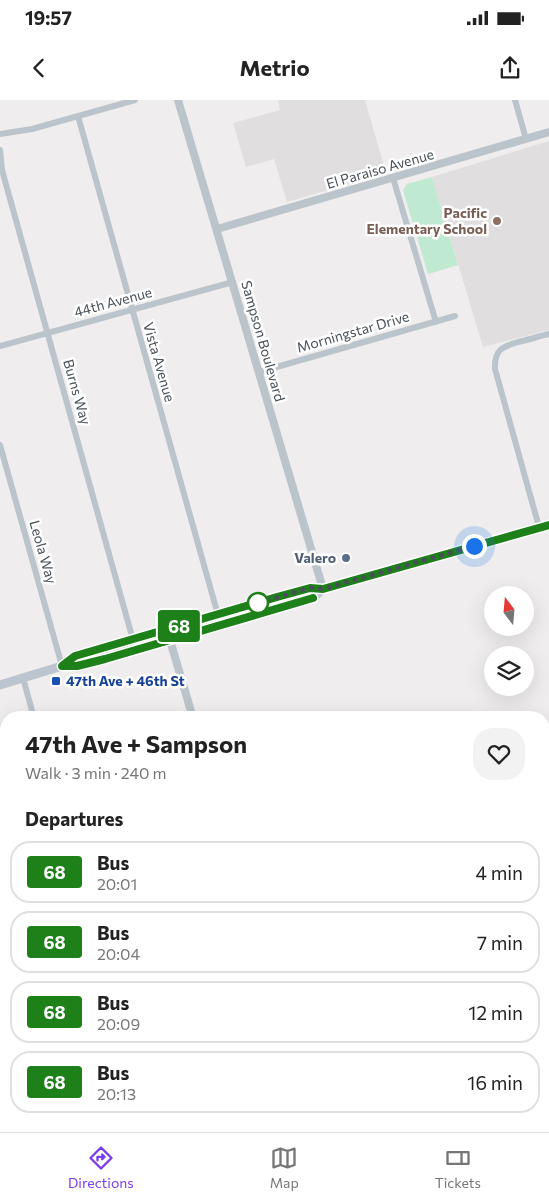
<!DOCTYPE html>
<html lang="en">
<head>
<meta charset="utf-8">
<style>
  body { margin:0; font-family:Commissioner,sans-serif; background:#f2f2f2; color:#222; height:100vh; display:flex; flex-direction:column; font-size:19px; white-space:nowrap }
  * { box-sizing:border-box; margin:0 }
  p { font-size:16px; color:#767676 }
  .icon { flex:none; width:28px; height:28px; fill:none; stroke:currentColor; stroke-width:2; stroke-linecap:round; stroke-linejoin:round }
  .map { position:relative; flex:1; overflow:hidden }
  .panel { position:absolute; left:0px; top:611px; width:550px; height:421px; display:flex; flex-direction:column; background:#fff; border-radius:20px 20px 0 0; box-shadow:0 5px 20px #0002 }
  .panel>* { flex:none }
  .badge { padding:0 10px; border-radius:4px; font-size:18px; line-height:32px }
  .needle { width:32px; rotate:344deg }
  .tools { position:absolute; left:484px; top:486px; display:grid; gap:10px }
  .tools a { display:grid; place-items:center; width:50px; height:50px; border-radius:50%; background:#fff; box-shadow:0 5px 20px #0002; font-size:25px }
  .you { position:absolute; width:25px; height:25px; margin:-12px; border:4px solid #fff; border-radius:50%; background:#1a73e8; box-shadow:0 0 0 8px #1a73e833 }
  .map>.badge { position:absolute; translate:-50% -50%; box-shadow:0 0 0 2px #fff }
  h2 { padding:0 25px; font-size:19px; line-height:45px }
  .round { display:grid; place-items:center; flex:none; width:52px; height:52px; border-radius:20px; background:#f2f2f2 }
  .summary { display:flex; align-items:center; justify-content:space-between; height:85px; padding:0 25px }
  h1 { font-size:24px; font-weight:700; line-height:38px }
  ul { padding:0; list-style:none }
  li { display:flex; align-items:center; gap:15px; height:62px; margin:0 10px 8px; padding:0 15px; border:2px solid #e0e0e0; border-radius:20px }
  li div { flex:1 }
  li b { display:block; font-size:19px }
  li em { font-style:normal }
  li .badge { min-width:55px; font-weight:700; text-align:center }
  .status { display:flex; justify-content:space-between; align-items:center; height:35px; padding:0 25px; background:#fff; direction:ltr }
  .status svg { height:14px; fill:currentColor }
  header { display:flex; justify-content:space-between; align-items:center; height:65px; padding:0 25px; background:#fff; font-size:22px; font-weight:700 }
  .dock { display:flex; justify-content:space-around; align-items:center; height:70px; border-top:1px solid #e0e0e0; background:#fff; font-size:14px; color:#767676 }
  .dock a { display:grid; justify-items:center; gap:2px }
  .dock .current { color:#7c3aed }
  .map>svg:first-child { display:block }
  .education { fill:#e0dede }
  .green { fill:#bfe9d0 }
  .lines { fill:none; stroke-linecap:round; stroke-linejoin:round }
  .minor { stroke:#bcc4cb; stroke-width:6 }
  .tertiary { stroke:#bcc4cb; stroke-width:8 }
  .secondary { stroke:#bcc5cf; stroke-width:9 }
  .line-casing { stroke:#fff; stroke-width:11 }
  .line { stroke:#1e8019; stroke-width:8 }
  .walk { stroke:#475058; stroke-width:5; stroke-dasharray:0 9 }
  .education-dot { fill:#8d6e63; stroke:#fff; stroke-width:2 }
  .service-dot { fill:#5c6f8a; stroke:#fff; stroke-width:2 }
  .stop-dot { fill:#fff; stroke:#1e8019; stroke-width:2.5 }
  .transit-dot { fill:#1a4fb4; stroke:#fff; stroke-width:2 }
  .labels { text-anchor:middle; stroke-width:5; stroke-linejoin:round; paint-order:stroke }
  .street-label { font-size:14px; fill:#475058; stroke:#fff }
  .education-label { font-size:14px; font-weight:bold; fill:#785e54; stroke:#fff; text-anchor:end }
  .service-label { font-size:14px; font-weight:bold; fill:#4e5e75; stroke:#fff; text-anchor:end }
  .transit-label { font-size:14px; font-weight:bold; fill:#164399; stroke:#fff; text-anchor:start }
</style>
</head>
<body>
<div class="status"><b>19:57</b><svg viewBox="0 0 49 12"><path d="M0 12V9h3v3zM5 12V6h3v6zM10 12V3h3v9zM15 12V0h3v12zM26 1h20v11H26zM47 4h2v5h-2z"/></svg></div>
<header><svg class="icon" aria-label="back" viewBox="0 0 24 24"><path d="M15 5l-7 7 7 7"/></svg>Metrio<svg class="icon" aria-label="share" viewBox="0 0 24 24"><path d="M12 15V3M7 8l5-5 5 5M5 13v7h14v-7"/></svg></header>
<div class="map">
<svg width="549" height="1032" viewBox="0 0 549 1032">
  <rect width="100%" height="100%" fill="#efeded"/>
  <path class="education" d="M278,0H365L386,73L287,102L274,59L246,67L233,23L280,10Z
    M549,41V230L483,247L432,77Z"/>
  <path class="green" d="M432,77L458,165L428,174L403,90L407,84Z
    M159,1026H309L311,1032H169Z"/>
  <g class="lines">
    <path class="minor" d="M515,0L526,39
      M78,16L218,515
      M0,34L32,29L135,0
      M0,50L2,70L133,540
      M393,78L436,222
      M0,246L233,182
      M259,272L455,216
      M0,345L62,566
      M539,427L495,269C494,247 505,246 522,241C531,239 540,236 549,234
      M23,578L34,618
      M544,724L549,722
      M0,963L6,961
      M0,988L6,1009
      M11,1026L13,1032
      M154,1026L156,1032
      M512,1026L514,1032"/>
    <path class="tertiary" d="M178,0L323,489
      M217,129L549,32
      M167,530L193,618
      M81,564L90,558L128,546L133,540
      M353,1026L356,1032"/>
    <path class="secondary" d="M62,566L75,556L310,488L323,489L549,425
      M0,585L62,566L77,567L105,559L271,511L313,498L323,489"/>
  </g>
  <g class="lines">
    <g class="line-casing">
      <path id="line" d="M313,498L105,559L77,566H62L75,556L277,497L310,488L323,489L549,425"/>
    </g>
    <use href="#line" class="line"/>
    <path class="walk" d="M258,503L250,505L310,488L323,489L474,446"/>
  </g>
  <circle class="education-dot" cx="497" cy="121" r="5"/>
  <circle class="service-dot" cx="346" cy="458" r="5"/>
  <circle class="stop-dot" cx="258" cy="503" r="10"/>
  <rect class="transit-dot" x="51" y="576" width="10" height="10" rx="2.5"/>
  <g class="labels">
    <g class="street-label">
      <text transform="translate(380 69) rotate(-16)" y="5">El Paraiso Avenue</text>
      <text transform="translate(113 202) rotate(-15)" y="5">44th Avenue</text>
      <text transform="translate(353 232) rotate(-16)" y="5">Morningstar Drive</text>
      <text transform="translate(263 241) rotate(74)" y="5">Sampson Boulevard</text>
      <text transform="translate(159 262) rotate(74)" y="5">Vista Avenue</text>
      <text transform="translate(77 292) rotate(74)" y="5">Burns Way</text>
      <text transform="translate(43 452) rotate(74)" y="5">Leola Way</text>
    </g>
    <g class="education-label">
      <text x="487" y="118">Pacific<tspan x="487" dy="16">Elementary School</tspan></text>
    </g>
    <g class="service-label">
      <text x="336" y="463">Valero</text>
    </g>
    <g class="transit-label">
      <text x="66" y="586">47th Ave + 46th St</text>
    </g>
  </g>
</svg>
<div class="tools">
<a><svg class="needle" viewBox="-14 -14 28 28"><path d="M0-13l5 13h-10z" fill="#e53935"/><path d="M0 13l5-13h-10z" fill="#767676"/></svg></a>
<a><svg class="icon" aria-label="layers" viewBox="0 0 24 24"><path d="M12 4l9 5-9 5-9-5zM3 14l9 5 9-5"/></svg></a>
</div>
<div class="you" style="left:474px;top:446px"></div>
<b class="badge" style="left:179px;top:526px;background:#1e8019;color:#fff">68</b>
<section class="panel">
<div class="summary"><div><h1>47th Ave + Sampson</h1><p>Walk · 3 min · 240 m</p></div><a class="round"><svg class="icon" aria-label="heart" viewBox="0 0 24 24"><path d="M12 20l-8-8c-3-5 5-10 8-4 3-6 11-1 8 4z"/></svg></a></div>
<h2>Departures</h2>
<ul>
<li><span class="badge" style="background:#1e8019;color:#fff">68</span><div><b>Bus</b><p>20:01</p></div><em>4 min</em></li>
<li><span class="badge" style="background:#1e8019;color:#fff">68</span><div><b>Bus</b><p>20:04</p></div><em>7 min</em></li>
<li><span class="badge" style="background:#1e8019;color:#fff">68</span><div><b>Bus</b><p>20:09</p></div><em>12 min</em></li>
<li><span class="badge" style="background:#1e8019;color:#fff">68</span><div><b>Bus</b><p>20:13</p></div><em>16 min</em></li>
</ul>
</section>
</div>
<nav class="dock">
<a class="current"><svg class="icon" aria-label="directions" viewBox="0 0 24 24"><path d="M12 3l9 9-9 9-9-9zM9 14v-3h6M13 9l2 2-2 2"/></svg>Directions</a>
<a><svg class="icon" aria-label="map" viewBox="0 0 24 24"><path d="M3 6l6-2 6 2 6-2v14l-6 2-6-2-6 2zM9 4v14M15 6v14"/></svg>Map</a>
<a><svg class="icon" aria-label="tickets" viewBox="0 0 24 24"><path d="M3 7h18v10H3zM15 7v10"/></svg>Tickets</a>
</nav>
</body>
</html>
